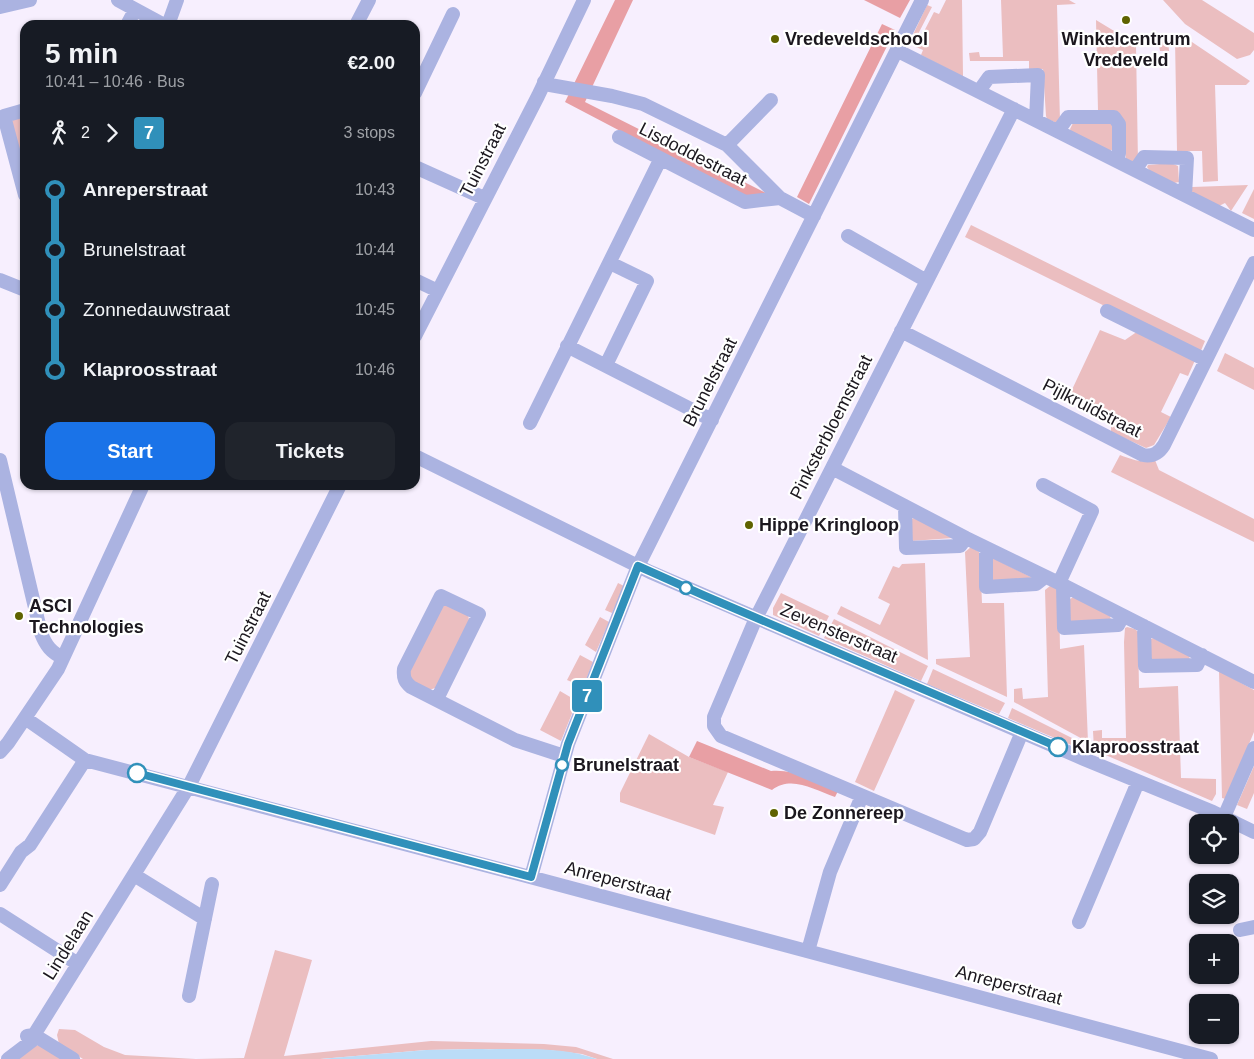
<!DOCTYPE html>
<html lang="en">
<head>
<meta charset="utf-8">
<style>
  body { margin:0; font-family:Arial,sans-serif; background:#20242c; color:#f1f3f6; height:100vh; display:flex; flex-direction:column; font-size:19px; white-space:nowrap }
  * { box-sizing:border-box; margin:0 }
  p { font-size:16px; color:#9ea1a6 }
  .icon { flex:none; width:28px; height:28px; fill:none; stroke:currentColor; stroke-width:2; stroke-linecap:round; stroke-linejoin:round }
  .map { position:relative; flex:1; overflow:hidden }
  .panel { position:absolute; left:20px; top:20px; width:400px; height:470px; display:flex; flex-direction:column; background:#171b24; border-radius:15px; box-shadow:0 1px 4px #0004 }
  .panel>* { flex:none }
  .badge { padding:0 10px; border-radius:4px; font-size:18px; line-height:32px }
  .controls { position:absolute; left:1189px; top:814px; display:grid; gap:10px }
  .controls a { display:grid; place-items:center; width:50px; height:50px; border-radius:10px; background:#171b24; box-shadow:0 1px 4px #0004; font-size:25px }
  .map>.badge { position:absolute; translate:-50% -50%; box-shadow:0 0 0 2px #fff }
  .legs { display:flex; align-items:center; gap:8px; height:55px; padding:0 25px; font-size:16px }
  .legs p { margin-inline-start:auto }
  .overview { display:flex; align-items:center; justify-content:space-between; height:85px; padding:0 25px }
  h1 { font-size:28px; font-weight:700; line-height:38px }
  .cta { display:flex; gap:10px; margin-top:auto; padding:10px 25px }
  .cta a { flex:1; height:58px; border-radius:15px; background:#1a73e8; color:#fff; font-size:20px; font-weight:700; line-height:58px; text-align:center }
  .cta a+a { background:#20242c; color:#f1f3f6 }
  ul { padding:0 25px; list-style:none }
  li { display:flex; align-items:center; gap:18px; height:60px; font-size:19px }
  li i { display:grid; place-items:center; width:8px; height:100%; margin:0 6px; background:currentColor }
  li i::after { content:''; width:12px; height:12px; margin:-6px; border:4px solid; border-radius:50%; background:#171b24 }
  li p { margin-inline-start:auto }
  li:first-child i { background:linear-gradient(#0000 50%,currentColor 0) }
  li:last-child i { background:linear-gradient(currentColor 50%,#0000 0) }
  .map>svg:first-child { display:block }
  .green { fill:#ebbec0 }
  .forest { fill:#e89fa4 }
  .water { fill:#bbdcf7 }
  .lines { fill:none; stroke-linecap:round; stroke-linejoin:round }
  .minor { stroke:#abb3e1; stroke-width:14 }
  .line-1-casing { stroke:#fff; stroke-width:11 }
  .line-1 { stroke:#3090ba; stroke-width:8 }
  .poi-dot { fill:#5f6300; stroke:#fff; stroke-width:2 }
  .stop-1-dot { fill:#fff; stroke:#3090ba; stroke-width:2.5 }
  .labels { text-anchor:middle; stroke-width:4.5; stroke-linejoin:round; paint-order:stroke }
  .poi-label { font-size:18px; font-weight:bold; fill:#1b171e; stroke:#fff; text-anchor:start }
  .street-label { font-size:18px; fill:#1b171e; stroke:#fff }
  .stop-label { font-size:18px; font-weight:bold; fill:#1b171e; stroke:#fff; text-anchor:start }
</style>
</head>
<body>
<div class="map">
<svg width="1254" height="1059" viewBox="0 0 1254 1059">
  <rect width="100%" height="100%" fill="#f7effe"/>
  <path class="green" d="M946,0H962L963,76H961L921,55L923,50L916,47L934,12L939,14Z
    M1001,0H1069L1076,4L1057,5L1060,121L1057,123L1047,119L1046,116L1043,69L1029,70V61H970L969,53L979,52L980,57H1003Z
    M1163,0H1202L1254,33V50L1250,55L1237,59L1185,24Z
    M927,5L932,7L915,40L911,39Z
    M1096,20L1129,40H1168L1169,51H1160L1159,45L1136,46L1138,162L1134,164L1126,159L1121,116L1098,111Z
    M1183,36L1250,81L1246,85H1215L1218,181L1203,182L1202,151H1177L1175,40Z
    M25,116V166L23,167L10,123L15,118Z
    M1073,123L1113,124L1114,149L1109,151L1071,132L1070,129Z
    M1171,163L1178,166L1179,182L1174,183L1150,171L1147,167L1148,165Z
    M1248,185L1231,211L1225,203L1217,207L1190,191L1192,187Z
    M1254,189V219L1242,213Z
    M971,225L1205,341L1200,353L965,237Z
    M1100,330L1125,340L1138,331L1196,358L1188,376L1180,373L1161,412L1171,417L1154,445L1146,448L1111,432V418L1069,396Z
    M1225,353L1254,368V390L1217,371Z
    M1120,455C1131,459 1142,464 1155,460L1159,470L1254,519V542L1111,472Z
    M913,518L916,519L953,538L911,541L910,521Z
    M971,547L979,552L980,556L982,603H1004L1007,697L936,664V659L970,657L965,552Z
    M993,558L1031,577L1032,580H991L989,563Z
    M925,563L928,660L837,614L841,606L880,625L890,604L878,598L893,566L899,568L902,564Z
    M618,583L624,586L612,613L605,610Z
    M1050,586L1055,587L1059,592L1060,649L1084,645L1088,742L1014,702V689L1022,688L1023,699L1048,697L1045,590Z
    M781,593L829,616L819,636L773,615V608Z
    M1073,597L1110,616L1111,620L1072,622L1068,618L1069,600Z
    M446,604L468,614L470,626L438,686C428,694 420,686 410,681L409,669L443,606Z
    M600,617L609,622L596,652L585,645Z
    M834,619L928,666L921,681L824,638Z
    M1127,627L1135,629L1138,632L1139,688L1178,686L1181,778L1216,779V794L1212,801L1094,750L1093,731L1102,730V738H1126L1124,642L1125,628Z
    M1153,638L1189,656L1190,660H1149L1151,639Z
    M580,655L593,662L583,687L567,680Z
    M933,669L1005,703L999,714L927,684Z
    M1219,671L1254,690V732L1226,799L1222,798Z
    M895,690L915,700L874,791L855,782Z
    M560,691L577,701L561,741L540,730Z
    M1012,708L1080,742L1076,747L1008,718Z
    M649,734L689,757L728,772L713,805L724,807L715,835L620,802V793Z
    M1254,766V793L1247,809L1237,805Z
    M275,950L312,960L284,1056L431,1041L544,1044L576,1047L613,1059H597L582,1054L548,1050L476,1049L426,1050L320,1059H83L59,1044L57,1035L59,1029L75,1030L104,1047L125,1055L196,1059L244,1058Z
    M40,1045L63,1059H17L31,1046Z"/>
  <path class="forest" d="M615,0H633L585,102L768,194L748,198L565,102Z
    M864,0H910L900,18Z
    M882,24L895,30L809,204L797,197Z
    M697,741L771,771C795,769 816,781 838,791L835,797C814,790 792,775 772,790L689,757Z"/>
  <path class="water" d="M476,1049C515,1050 559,1045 597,1059H320L426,1050Z"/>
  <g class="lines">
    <path class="minor" d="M118,0L164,25
      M0,7L30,0
      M127,25L135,10
      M168,25L177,0
      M356,25L369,0
      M898,51L1254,230
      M544,82L550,85L612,96L643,104L727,145L780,198L814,216
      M979,91L989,77L1038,75L1036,120
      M415,93L453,14
      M1014,109L756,618L714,717V726L721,736L967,840L974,839L980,832L1022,732
      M25,110L4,116L25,195
      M1058,131L1068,117H1114L1119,124V153L1117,161
      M619,137L745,202L780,198
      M727,145L771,100
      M415,167L484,198
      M1135,170L1144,157L1187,158L1185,195
      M848,236L925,280
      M0,280L25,290
      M415,280L438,291
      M1107,311L1206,360
      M901,331L1143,455C1153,457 1159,453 1164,445L1254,263
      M415,336L538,96L584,0
      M567,346L712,420
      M606,365L647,281L610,263
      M530,423L660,160
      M415,456L650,572L1084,759L1213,812L1254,832
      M0,460L41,633C46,646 51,652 63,658
      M832,468L966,538L1063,585L1254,682
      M1043,485L1092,511L1059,583
      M905,506L906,548L960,546L966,538
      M986,548V587L1036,584L1045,577
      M1063,585L1064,628L1118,625L1123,616
      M1144,626L1145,666L1197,665L1202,655
      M437,699L479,614L441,596L404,669C403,678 405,682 411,687L515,740L564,756
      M25,718L85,760L515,873L1211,1059
      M0,752L8,743L58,669L143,485
      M1224,817L1254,748
      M134,875L205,919
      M531,877L568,744L638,566L922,0
      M0,885L21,852L30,845L85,760
      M0,914L78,964
      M1079,922L1138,782
      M1240,930L1254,927
      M808,951L830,872L862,796
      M189,996L212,884
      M27,1036L34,1035L73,1059
      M8,1059L33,1040L34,1035L189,786L340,485"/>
  </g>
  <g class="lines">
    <g class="line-1-casing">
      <path id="line-1" d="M137,773L531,877L568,744L638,566L703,595L1058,747"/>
    </g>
    <use href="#line-1" class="line-1"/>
  </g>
  <g class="poi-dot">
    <circle cx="1126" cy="20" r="5"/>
    <circle cx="775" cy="39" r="5"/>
    <circle cx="749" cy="525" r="5"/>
    <circle cx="19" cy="616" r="5"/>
    <circle cx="774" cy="813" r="5"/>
  </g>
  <g class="stop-1-dot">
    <circle cx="686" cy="588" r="6"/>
    <circle cx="1058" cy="747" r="9"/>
    <circle cx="562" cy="765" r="6"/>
    <circle cx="137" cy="773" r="9"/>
  </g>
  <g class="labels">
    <g class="poi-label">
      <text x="785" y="45">Vredeveldschool</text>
      <text x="1126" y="45" text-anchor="middle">Winkelcentrum<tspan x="1126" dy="21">Vredeveld</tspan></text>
      <text x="759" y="531">Hippe Kringloop</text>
      <text x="29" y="612">ASCI<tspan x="29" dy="21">Technologies</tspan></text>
      <text x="784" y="819">De Zonnereep</text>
    </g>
    <g class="street-label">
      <text transform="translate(693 154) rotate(27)" y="6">Lisdoddestraat</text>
      <text transform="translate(483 160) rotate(-63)" y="6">Tuinstraat</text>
      <text transform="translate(710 382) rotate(-63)" y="6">Brunelstraat</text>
      <text transform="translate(1092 408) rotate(27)" y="6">Pijlkruidstraat</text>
      <text transform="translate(831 427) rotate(-63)" y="6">Pinksterbloemstraat</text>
      <text transform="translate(248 628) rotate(-63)" y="6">Tuinstraat</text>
      <text transform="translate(839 633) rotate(23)" y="6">Zevensterstraat</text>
      <text transform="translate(618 881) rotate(15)" y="6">Anreperstraat</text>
      <text transform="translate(68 945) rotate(-58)" y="6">Lindelaan</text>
      <text transform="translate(1009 985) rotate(15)" y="6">Anreperstraat</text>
    </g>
    <g class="stop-label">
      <text x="1072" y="753">Klaproosstraat</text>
      <text x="573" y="771">Brunelstraat</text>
    </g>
  </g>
</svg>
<div class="controls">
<a><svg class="icon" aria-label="locate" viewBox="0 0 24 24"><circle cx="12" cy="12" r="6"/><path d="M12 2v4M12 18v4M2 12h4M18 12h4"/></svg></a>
<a><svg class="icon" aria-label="layers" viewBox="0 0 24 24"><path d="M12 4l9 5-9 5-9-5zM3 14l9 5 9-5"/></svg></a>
<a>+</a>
<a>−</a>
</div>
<b class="badge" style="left:587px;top:696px;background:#3090ba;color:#fff">7</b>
<section class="panel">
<div class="overview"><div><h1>5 min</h1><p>10:41 – 10:46 · Bus</p></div><b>€2.00</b></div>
<div class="legs"><svg class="icon" aria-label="walk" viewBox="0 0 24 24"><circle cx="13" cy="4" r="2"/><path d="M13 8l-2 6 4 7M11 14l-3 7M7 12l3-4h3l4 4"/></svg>2<svg class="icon" aria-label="forward" viewBox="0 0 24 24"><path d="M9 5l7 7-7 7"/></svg><b class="badge" style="background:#3090ba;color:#fff">7</b><p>3 stops</p></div>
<ul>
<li><i style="color:#3090ba"></i><b>Anreperstraat</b><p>10:43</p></li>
<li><i style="color:#3090ba"></i><span>Brunelstraat</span><p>10:44</p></li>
<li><i style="color:#3090ba"></i><span>Zonnedauwstraat</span><p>10:45</p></li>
<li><i style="color:#3090ba"></i><b>Klaproosstraat</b><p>10:46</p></li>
</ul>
<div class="cta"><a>Start</a><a>Tickets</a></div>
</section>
</div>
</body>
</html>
